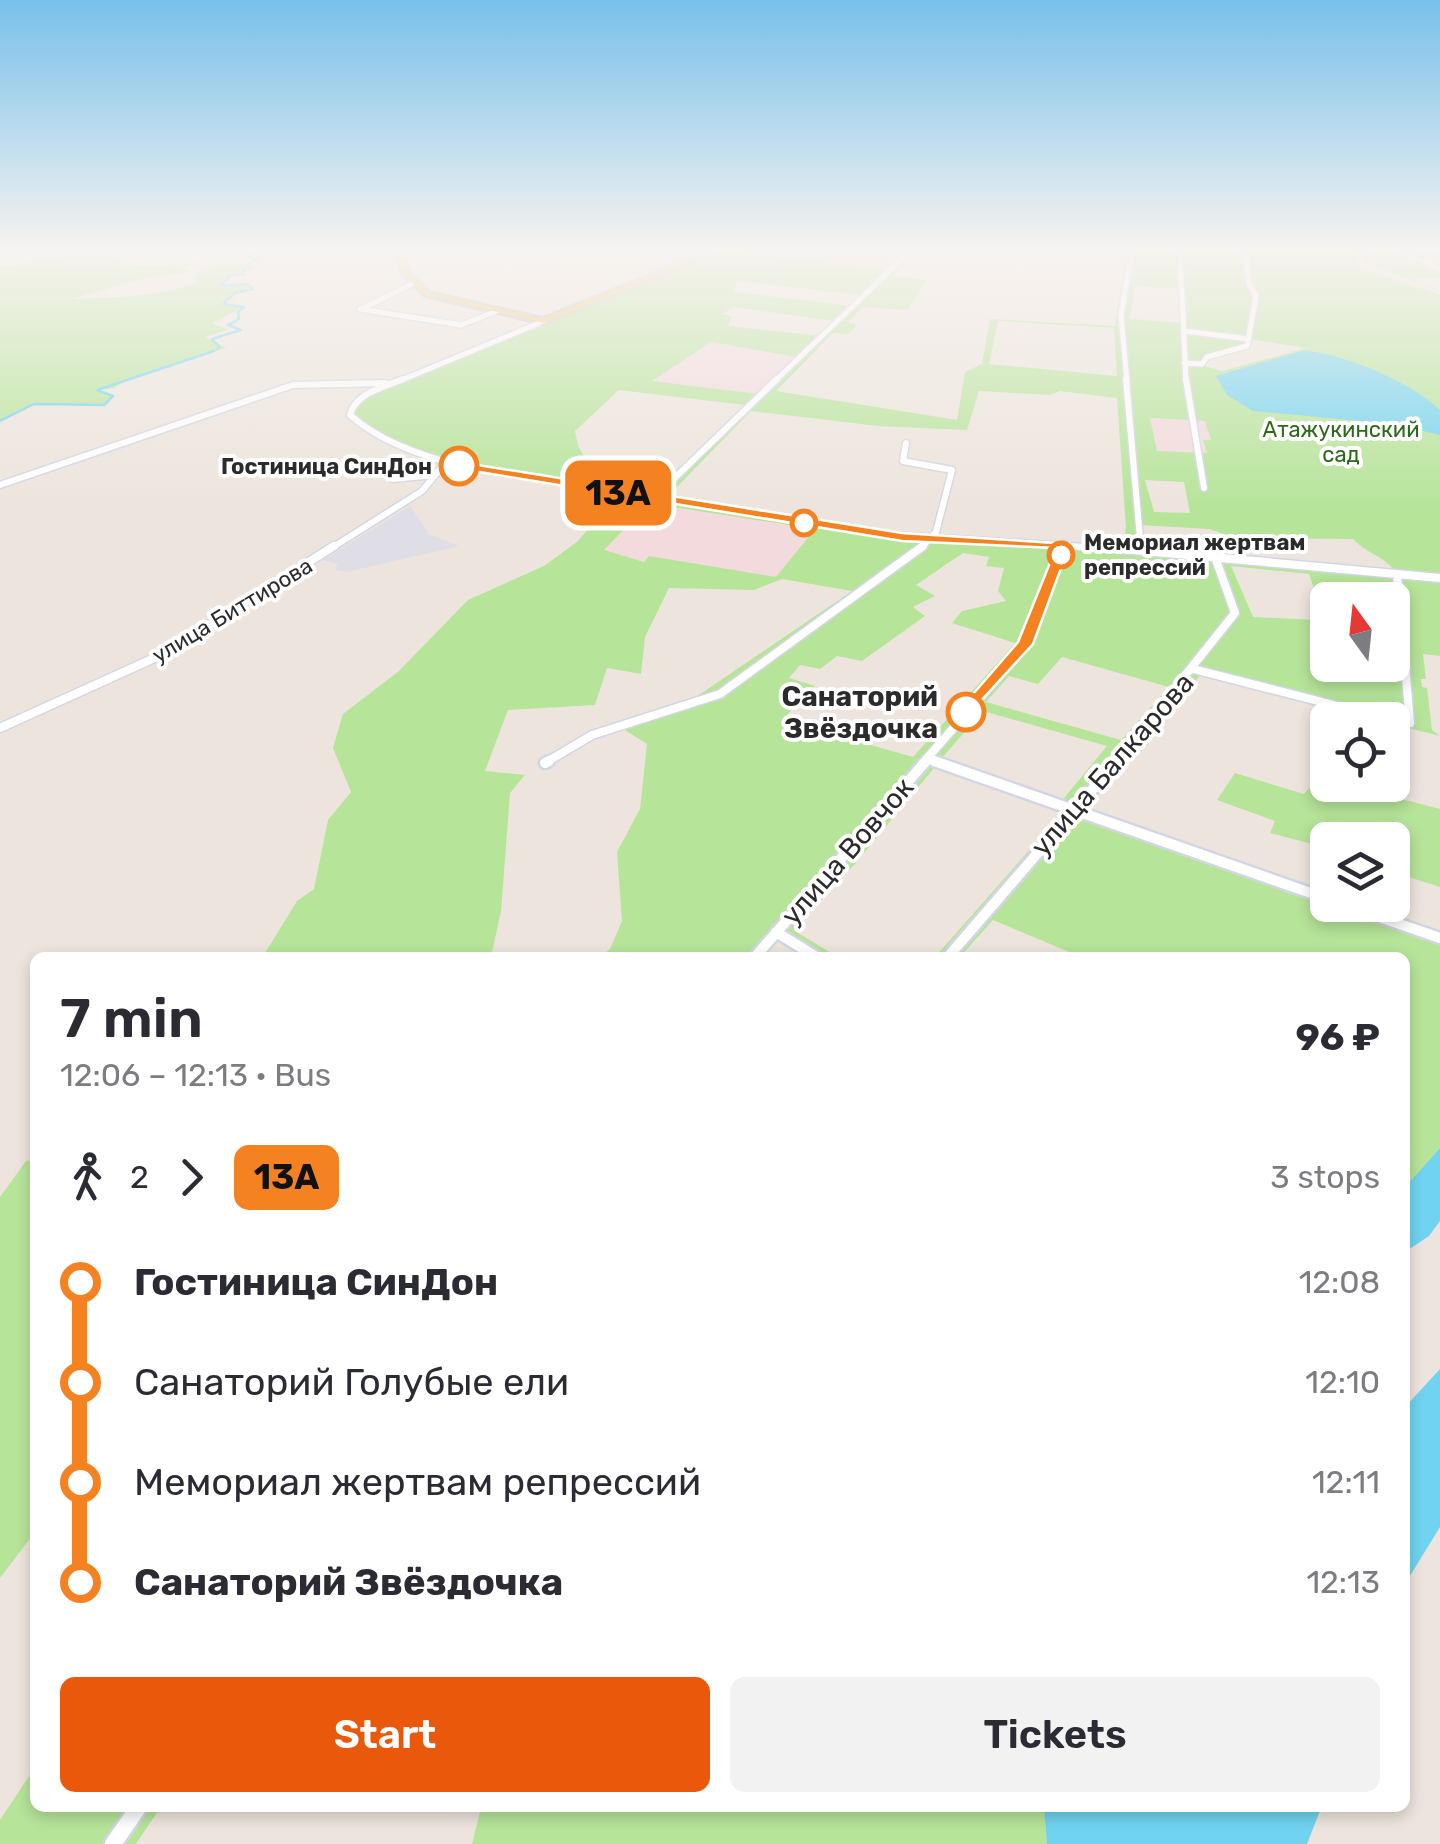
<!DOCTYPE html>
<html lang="en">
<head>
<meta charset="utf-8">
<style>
  body { margin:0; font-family:Rubik,sans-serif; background:#f2f2f3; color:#2b2b33; height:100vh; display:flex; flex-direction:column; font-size:38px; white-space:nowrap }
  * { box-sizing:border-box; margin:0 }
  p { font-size:32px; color:#7c7c81 }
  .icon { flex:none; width:55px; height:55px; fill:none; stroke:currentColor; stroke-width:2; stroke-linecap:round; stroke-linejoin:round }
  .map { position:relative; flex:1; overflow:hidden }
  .details { position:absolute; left:30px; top:952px; width:1380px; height:860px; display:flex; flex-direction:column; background:#fff; border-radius:15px; box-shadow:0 5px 15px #0003 }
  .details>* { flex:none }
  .badge { padding:0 20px; border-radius:15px; font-size:35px; line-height:65px }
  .needle { width:65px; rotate:345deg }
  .tools { position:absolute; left:1310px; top:582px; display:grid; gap:20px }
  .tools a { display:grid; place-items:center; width:100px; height:100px; border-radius:15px; background:#fff; box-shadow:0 5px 15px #0003; font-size:50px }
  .map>.badge { position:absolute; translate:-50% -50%; box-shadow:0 0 0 5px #fff }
  .legs { display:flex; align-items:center; gap:15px; height:110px; padding:0 30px; font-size:32px }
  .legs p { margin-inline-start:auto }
  .headline { display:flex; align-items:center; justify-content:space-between; height:170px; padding:0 30px }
  h1 { font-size:55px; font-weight:600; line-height:75px }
  .action { display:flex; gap:20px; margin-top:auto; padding:20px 30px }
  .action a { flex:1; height:115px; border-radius:15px; background:#ea580c; color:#fff; font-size:40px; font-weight:600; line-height:115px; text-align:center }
  .action a+a { background:#f2f2f3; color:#2b2b33 }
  ul { padding:0 30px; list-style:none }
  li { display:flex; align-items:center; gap:35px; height:100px; font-size:38px }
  li i { display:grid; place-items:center; width:15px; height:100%; margin:0 12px; background:currentColor }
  li i::after { content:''; width:25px; height:25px; margin:-12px; border:8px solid; border-radius:50%; background:#fff }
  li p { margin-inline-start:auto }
  li:first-child i { background:linear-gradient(#0000 50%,currentColor 0) }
  li:last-child i { background:linear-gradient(currentColor 50%,#0000 0) }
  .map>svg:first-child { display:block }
  .industrial { fill:#dfdde5 }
  .education { fill:#eee2cc }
  .medical { fill:#f3dadd }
  .green { fill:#b6e499; fill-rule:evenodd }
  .water { fill:#70d3ef }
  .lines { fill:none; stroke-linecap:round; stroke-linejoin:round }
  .stream { stroke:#70d3ef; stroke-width:2.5 }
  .minor-far4-casing { stroke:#d2d6e4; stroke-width:8 }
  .minor-far3-casing { stroke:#d2d6e4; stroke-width:9 }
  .minor-far2-casing { stroke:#d2d6e4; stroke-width:11 }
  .minor-far1-casing { stroke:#d2d6e4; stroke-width:15 }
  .minor-casing { stroke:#d2d6e4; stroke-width:21 }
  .major-casing { stroke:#c4c4c4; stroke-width:6 }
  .minor-far4 { stroke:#fff; stroke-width:5 }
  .minor-far3 { stroke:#fff; stroke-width:6 }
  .minor-far2 { stroke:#fff; stroke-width:8 }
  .minor-far1 { stroke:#fff; stroke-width:10 }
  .minor { stroke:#fff; stroke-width:16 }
  .major { fill:#f1c95d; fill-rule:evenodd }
  .line-1 { fill:#f58220; stroke:#fff; stroke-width:2.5 }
  .stop-1-dot { fill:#fff; stroke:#f58220; stroke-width:5 }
  .labels { text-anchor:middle; stroke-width:8; stroke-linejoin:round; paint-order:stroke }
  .far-park-label { font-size:22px; fill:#2e691a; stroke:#fff }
  .far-stop-label { font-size:22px; font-weight:bold; fill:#2b2b2b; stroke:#fff; text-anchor:end }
  .far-street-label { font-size:22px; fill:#2b2b2b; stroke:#fff }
  .stop-label { font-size:28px; font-weight:bold; fill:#2b2b2b; stroke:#fff; text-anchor:end }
  .street-label { font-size:28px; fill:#2b2b2b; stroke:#fff }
</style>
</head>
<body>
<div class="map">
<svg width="1440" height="1844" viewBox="0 0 1440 1844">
  <rect width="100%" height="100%" fill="#ede5dd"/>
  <path class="industrial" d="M410,506L429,534L459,546L347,572L335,570L338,564L323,560Z"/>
  <path class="education" d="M590,251H662L633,272H617L575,290L517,278Z"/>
  <path class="medical" d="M827,251H906L888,269L814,260Z
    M711,342L798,357L758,394L651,382Z
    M1150,418L1206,421L1211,440H1204L1207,454L1157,451Z
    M667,506L815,529L776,577L649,556L644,562L603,550L644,509Z"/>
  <path class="green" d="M716,251H751L746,254L888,269L906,251H915L892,276L927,280L907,310L863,307L848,322L857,325L848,334L833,333L776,391L957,420L965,372L982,364L990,319L1115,326L1126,251H1355L1360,268L1440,295V656L1423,654L1426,679H1421L1422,687L1427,688L1432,730L1440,736L1200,675L1147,746H1126L1073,810L1327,899L1328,905H1345L1440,938V1148L1405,1187V958L1081,957L993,920L960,957H935L1062,813L934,768L855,864L793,930L838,957H806L778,940L764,957H600L610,949L622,921L617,852L640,809L647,744L617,725L699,695L852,591L782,579L754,590L669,588L645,637L641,674L607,668L595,705L508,710L485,771L525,775L510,793L501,911L491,957L262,958L297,901L314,889L328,820L351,792L333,748L343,714L399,671L468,600L544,566L578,541L618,493L445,463L361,425L351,418L355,401ZM737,281L861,295V296L851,306L734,292ZM1135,286L1180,289L1181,323L1130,319ZM734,307L834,321L820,336L728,326L732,316L722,314ZM998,321L1114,328L1117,376L989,364ZM1249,339L1307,348L1222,371L1202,365L1207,357L1247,346ZM711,342L797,357L758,394L652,381ZM619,390L745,405V406L654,492L603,486L606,472L592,469L578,446L575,431ZM979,391L1050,395L1060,391L1117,398L1126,528L1122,549L914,538L670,494L751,411L878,426L967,430ZM1150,418L1205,421L1211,440H1203L1207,453L1157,451ZM1145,480L1184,482L1190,513L1154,512ZM667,506L814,529H815L776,577L649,556L644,562L604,550L644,509ZM1139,525L1209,529L1236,538L1353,539C1368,555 1384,555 1396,573L1141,551ZM963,553L989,557L986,566L1004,568L998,591L1006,601L962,611L952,623L1015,643L913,757L782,720L815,686L789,678L800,665L820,669L837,656L862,661L925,616L913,607L935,596L916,585ZM1231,566L1309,574L1319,603L1317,620L1253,617ZM1328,600H1392V665H1328ZM1062,657L1169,687L1121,740L986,702L1009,676L1038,684ZM983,711L1107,746L1060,803L941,759Z
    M1364,251L1440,253V277L1409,278L1440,291L1365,263Z
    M84,254L106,255L125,268L207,262L180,268L190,272L147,278L71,299C112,297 162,298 199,281L195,279L197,273L216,263L258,266C245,274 230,273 220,285L247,284L253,289L228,297L224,305L244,307L212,323L228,330L205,337L226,348L123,381L114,388L98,390L113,396L104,405L34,404L0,421V267Z
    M1235,773L1304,794L1318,777L1327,780L1328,785H1347L1440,809V887L1393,872L1392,840H1328L1327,848L1270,833L1275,821L1217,800Z
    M35,1159V1532L0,1578V1197L26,1161Z
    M35,1767V1808H160L136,1844H0V1820Z
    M481,1808H1044L1047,1844H472Z"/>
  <path class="water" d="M1302,351C1339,351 1415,384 1440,410V435L1393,424L1253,411L1227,395L1216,376Z
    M1440,1148V1221L1429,1236L1405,1252V1187Z
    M1440,1369V1527L1405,1584V1407Z
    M1044,1808H1321L1307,1844H1047Z"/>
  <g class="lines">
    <path class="stream" d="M212,339L241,330L228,325L239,319L238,312L244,307L223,304L235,293L253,289L247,284L220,286L231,275L244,274V267L259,259L244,257L262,251
      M212,340L220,347L217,349
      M0,421L34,404L104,405L113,396L97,390L214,351"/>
    <g class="minor-far4-casing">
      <path id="minor-far4" d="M1180,251L1186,382
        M1401,251L1440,269
        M360,309L461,325L497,311
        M361,309L412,284
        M1184,331L1249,339
        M1184,363L1202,364L1207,357L1247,346L1256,296L1249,284L1245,251
        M397,382L544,321
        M774,382L910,251
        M1127,382L1121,315L1132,251"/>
    </g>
    <g class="minor-far3-casing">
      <path id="minor-far3" d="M403,379C384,387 355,393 350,415C379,441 425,457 462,466L890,535L1117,549
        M1126,379L1141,549
        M1186,379L1204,488
        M906,443L903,461L952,470L936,532L920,549
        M392,479L434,475
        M0,485L293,385L386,383
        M653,499L777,379
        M330,549L422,491L445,463
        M1062,549L1064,544"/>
    </g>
    <g class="minor-far2-casing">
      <path id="minor-far2" d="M1090,546L1440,578
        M1141,546V551
        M1193,669L1392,720
        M1392,720L1410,723L1397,574
        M0,728L161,655L334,546
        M927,758L941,763
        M545,763L592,735L720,694L923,546
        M923,763L1019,653L1063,546
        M1115,763L1235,613L1215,557"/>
    </g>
    <g class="minor-far1-casing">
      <path id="minor-far1" d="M934,761L1328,899
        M545,763L549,761
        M1345,905L1440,938
        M776,932L818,958
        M754,958L926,761
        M947,958L1117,761"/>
    </g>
    <g class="minor-casing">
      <path id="minor" d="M113,1844L138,1808"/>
    </g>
    <g class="major-casing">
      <path id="major" d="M399,251H404L409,274L429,293L543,319L712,251H719L544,323L425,295L403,274Z"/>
    </g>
    <use href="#minor-far4" class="minor-far4"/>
    <use href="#minor-far3" class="minor-far3"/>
    <use href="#minor-far2" class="minor-far2"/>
    <use href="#minor-far1" class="minor-far1"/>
    <use href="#minor" class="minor"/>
    <use href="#major" class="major"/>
  </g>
  <linearGradient id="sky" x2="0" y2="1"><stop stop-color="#78c0eb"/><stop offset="0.49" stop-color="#f7f3f0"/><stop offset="1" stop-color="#f7f3f0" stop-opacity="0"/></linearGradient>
  <rect width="1440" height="509" fill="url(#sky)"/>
  <path class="line-1" d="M459,462L902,533L1070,544L1033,644L966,717L958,712L960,709L1018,642L1056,548L902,541L455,468Z"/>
  <g class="stop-1-dot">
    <circle cx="459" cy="466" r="18"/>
    <circle cx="804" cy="523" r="12"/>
    <circle cx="1061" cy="555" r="12"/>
    <circle cx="966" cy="712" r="18"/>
  </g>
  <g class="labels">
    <g class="far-park-label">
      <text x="1341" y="437">Атажукинский<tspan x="1341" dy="25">сад</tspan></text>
    </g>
    <g class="far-stop-label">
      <text x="432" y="474">Гостиница СинДон</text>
      <text x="1084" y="550" text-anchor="start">Мемориал жертвам<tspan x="1084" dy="25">репрессий</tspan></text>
    </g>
    <g class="far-street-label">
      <text transform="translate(232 610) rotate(-31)" y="8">улица Биттирова</text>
    </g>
    <g class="stop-label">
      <text x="938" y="706">Санаторий<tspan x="938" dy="32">Звёздочка</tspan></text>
    </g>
    <g class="street-label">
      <text transform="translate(1112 764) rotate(-49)" y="10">улица Балкарова</text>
      <text transform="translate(847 851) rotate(-49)" y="10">улица Вовчок</text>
    </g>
  </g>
</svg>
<div class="tools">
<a><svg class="needle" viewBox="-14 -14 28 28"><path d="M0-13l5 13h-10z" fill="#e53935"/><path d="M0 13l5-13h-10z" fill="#7c7c81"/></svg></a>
<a><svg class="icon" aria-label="locate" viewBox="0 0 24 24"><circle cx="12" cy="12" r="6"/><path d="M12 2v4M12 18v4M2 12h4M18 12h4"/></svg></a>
<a><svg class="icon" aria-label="layers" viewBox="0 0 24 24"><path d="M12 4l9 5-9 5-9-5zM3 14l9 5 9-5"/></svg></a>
</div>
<b class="badge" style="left:618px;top:493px;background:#f58220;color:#111">13А</b>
<section class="details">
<div class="headline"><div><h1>7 min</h1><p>12:06 – 12:13 · Bus</p></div><b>96 ₽</b></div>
<div class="legs"><svg class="icon" aria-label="walk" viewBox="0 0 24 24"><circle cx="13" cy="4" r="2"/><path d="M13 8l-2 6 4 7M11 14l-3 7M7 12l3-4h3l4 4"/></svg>2<svg class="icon" aria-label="forward" viewBox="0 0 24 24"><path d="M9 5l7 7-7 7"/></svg><b class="badge" style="background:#f58220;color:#111">13А</b><p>3 stops</p></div>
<ul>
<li><i style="color:#f58220"></i><b>Гостиница СинДон</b><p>12:08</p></li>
<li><i style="color:#f58220"></i><span>Санаторий Голубые ели</span><p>12:10</p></li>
<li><i style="color:#f58220"></i><span>Мемориал жертвам репрессий</span><p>12:11</p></li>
<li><i style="color:#f58220"></i><b>Санаторий Звёздочка</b><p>12:13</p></li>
</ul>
<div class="action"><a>Start</a><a>Tickets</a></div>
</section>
</div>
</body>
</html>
